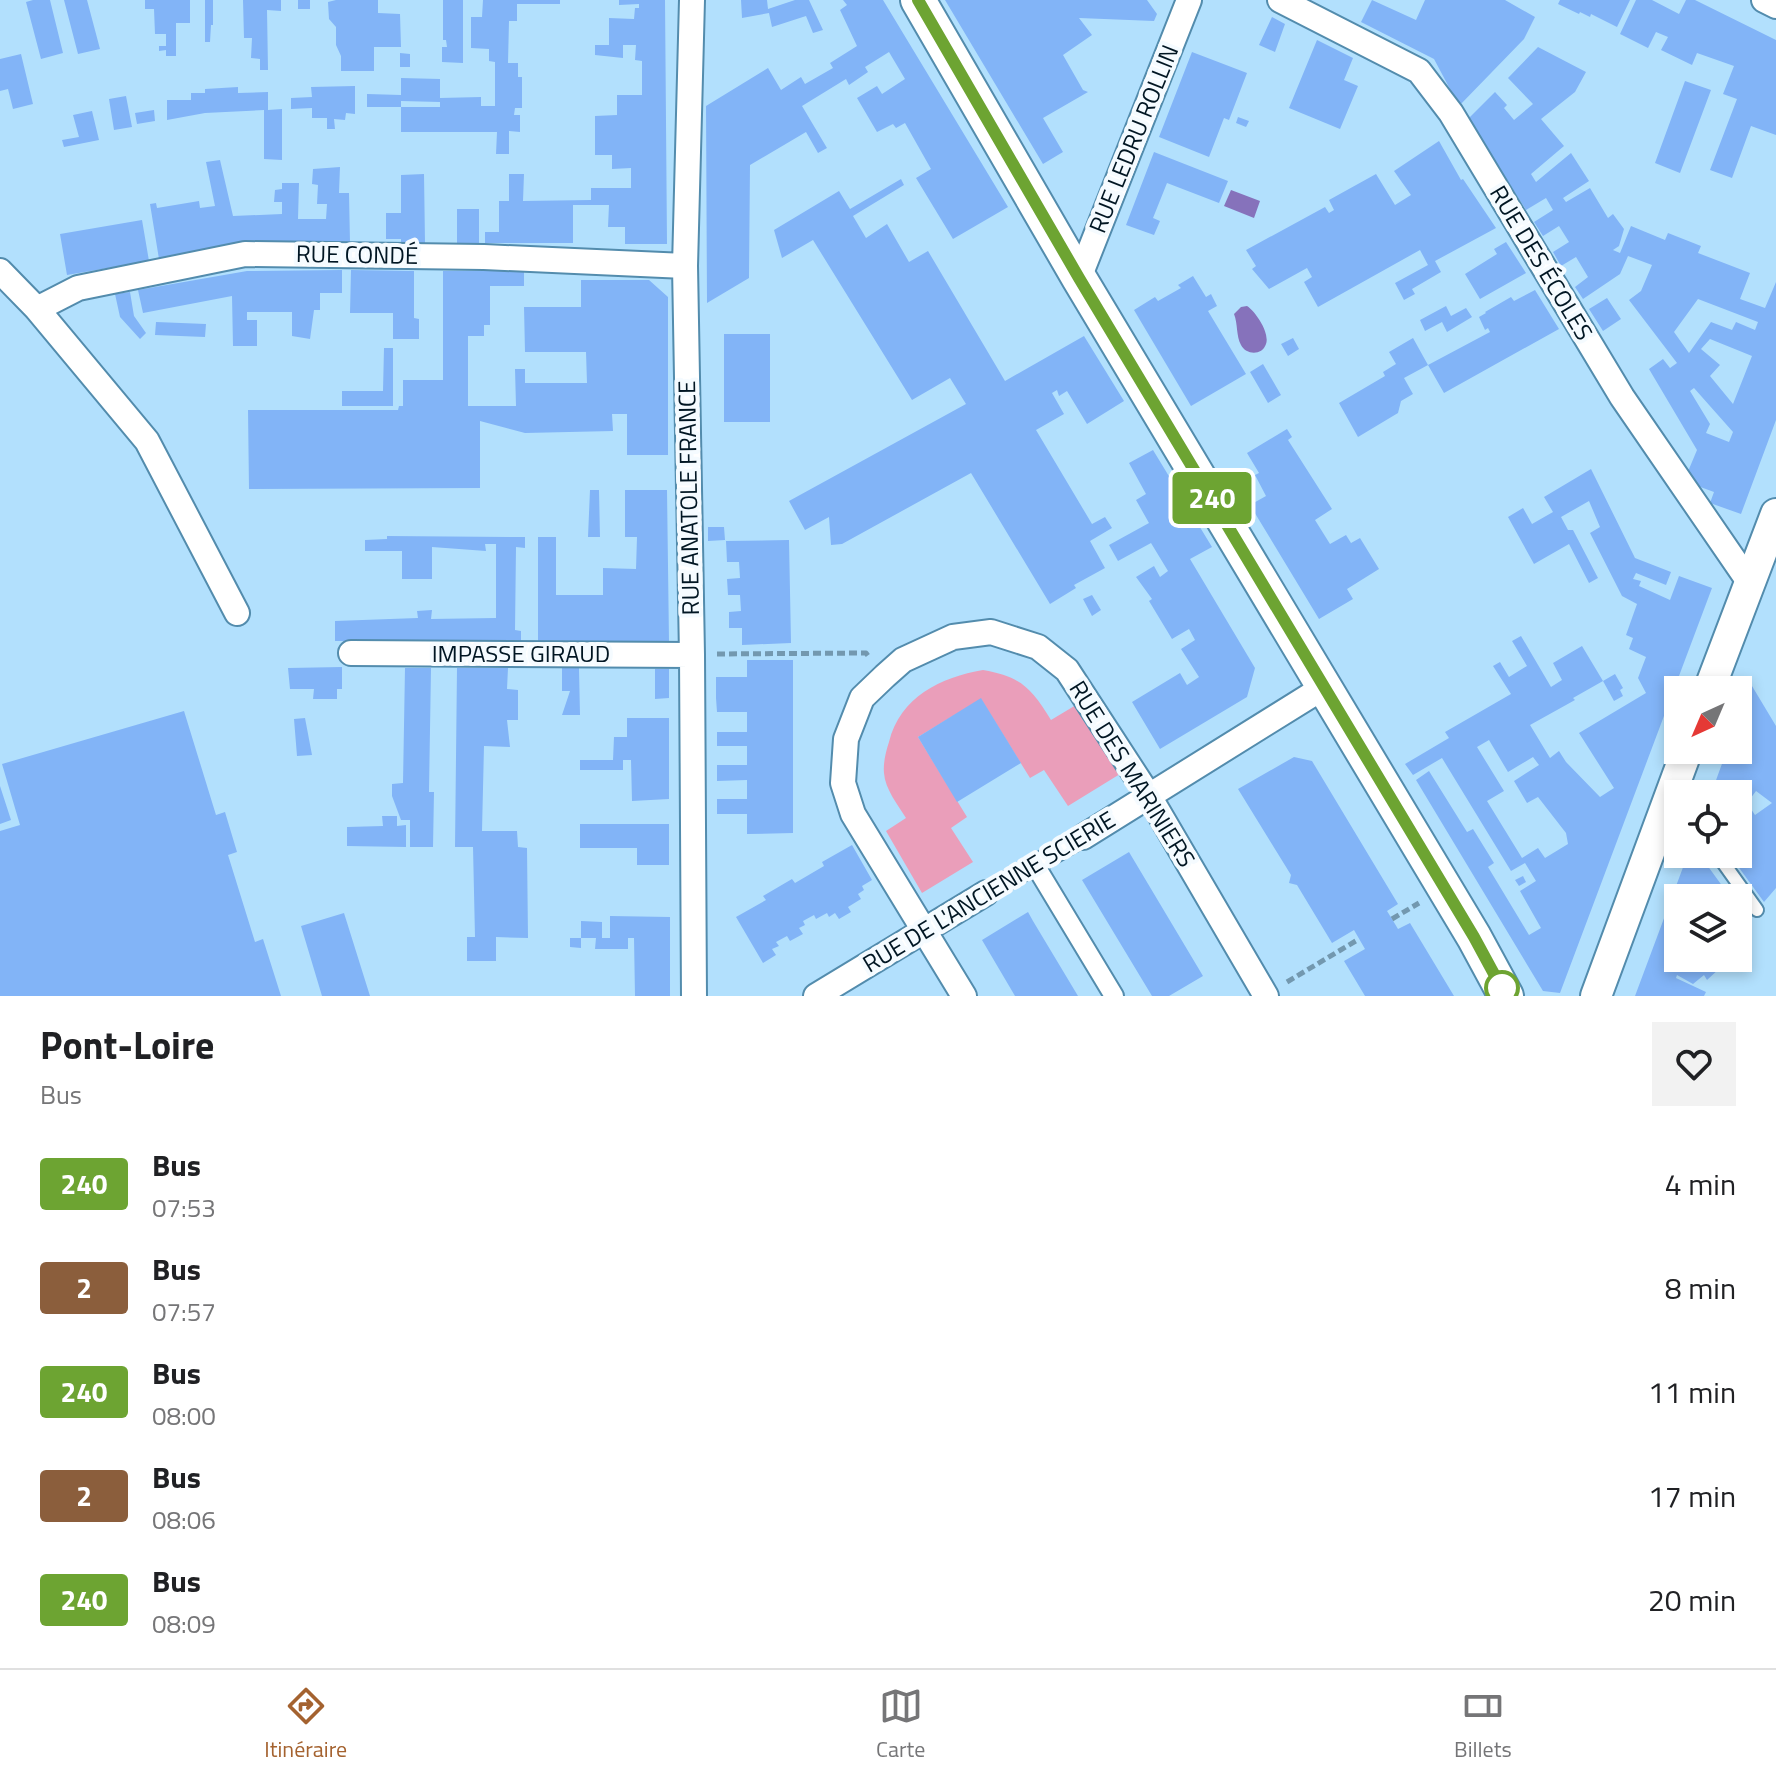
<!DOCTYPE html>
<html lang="fr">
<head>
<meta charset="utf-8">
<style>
  body { margin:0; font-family:"Titillium Web",sans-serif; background:#f2f2f2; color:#202124; height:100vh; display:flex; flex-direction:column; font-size:30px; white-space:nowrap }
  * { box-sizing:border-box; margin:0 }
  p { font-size:26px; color:#757577 }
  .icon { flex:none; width:44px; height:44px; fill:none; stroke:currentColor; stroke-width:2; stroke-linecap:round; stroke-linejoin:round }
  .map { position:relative; height:996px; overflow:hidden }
  .side { display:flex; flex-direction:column; background:#fff; flex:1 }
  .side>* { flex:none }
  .badge { padding:0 16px; border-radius:6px; font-size:28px; line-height:52px }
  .needle { width:52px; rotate:224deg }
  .buttons { position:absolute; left:1664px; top:676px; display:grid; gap:16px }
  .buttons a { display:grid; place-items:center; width:88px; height:88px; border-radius:0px; background:#fff; box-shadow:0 4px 12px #0003; font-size:40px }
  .map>.badge { position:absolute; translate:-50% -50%; box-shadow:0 0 0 4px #fff }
  .round { display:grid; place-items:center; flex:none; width:84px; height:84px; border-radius:0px; background:#f2f2f2 }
  .head { display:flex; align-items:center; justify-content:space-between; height:136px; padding:0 40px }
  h1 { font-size:38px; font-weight:700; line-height:60px }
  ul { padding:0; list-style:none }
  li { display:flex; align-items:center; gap:24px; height:104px; padding:0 40px }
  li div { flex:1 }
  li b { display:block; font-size:30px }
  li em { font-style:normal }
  li .badge { min-width:88px; font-weight:700; text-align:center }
  .tab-bar { display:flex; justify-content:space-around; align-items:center; height:112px; border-top:2px solid #e0e0e0; background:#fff; font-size:22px; color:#757577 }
  .tab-bar a { display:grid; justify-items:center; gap:4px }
  .tab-bar .current { color:#a4622f }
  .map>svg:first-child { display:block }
  .green { fill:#ea9eba }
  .water { fill:#8672bb }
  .building { fill:#82b4f7; fill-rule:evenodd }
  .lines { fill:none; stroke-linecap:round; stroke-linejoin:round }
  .service-casing { stroke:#538cad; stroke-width:16 }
  .pedestrian-casing { stroke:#538cad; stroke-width:22 }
  .minor-casing { stroke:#538cad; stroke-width:28 }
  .tertiary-casing { stroke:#538cad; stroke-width:34 }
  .secondary-casing { stroke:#538cad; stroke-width:38 }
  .path { stroke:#7398af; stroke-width:5; stroke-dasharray:8 4; stroke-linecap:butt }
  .service { stroke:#fff; stroke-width:12 }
  .pedestrian { stroke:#fff; stroke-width:18 }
  .minor { stroke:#fff; stroke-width:24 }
  .tertiary { stroke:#fff; stroke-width:30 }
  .secondary { stroke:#fff; stroke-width:34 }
  .line-casing { stroke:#fff; stroke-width:18 }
  .line { stroke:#6da432; stroke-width:12 }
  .stop-dot { fill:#fff; stroke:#6da432; stroke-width:4 }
  .labels { text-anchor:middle; stroke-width:8; stroke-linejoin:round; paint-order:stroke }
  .street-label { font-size:24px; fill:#011623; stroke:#f5fbff }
</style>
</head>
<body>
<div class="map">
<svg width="1776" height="996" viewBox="0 0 1776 996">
  <rect width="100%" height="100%" fill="#b2e0fd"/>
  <path class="green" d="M983,670C1022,677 1031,688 1051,720L1076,705L1120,774L1068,806L1044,770L1030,778L981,699L918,737L967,817L951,828L973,862L922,893L886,831L906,818C898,805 885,789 884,773C883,763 886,751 889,742C900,697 941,677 983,670Z"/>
  <path class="water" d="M1231,190L1260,201L1254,218L1224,206Z
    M1247,306C1256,312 1270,333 1266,344C1262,356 1246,355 1241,345C1236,336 1238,324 1234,314L1241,307Z"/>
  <path class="building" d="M33,0H50L63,53L41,59L26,2Z
    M64,0H87L100,49L78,54Z
    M145,0H190V23H176V56H166V50L159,51V46H166V34H155L154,9H145Z
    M205,0H213V25H211L210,42H205Z
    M243,0H281V11L267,10L268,70H260V59L251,58L252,38H244Z
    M298,0H310V9H298Z
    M336,0H378V13L400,14L401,47H374V71H341V56L336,45V27L329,19L328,2Z
    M443,0H463V63L442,62V47H447L446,40H443Z
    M483,0H560V4H517V21H509L508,63H518V77H522V108H515L514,115H520V132L509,131V154H496L497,132H401V107H440V102L401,101V107H367V94L401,95V78L440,79V98L481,97V106H495V62L489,61V49L471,48V17H482Z
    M619,0H665L667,244H625V227H608L609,205H573V243H485V232H499V201H509V174H524L523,201L591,200V188H631V168L612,169V155H595V116L617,115V95H642V61L635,60L636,45H623V58L595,55V45H609V18L634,19L635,8H639V4L619,5Z
    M741,0H767L768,9L795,0H809L823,30L813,33L806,16L772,27L769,13L742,18Z
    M843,0H883L1008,207L953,239L916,178L931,169L905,123L896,128L893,124L877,132L857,98L877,86L882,94L905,79L889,52L865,67L868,72L849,85L846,79L802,106L827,148L818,153L806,132L750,165L749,278L707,303L706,106L768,68L781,90L801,77L805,84L833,68L830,63L857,46L840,10L847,5Z
    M945,0H1147L1157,14L1154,21L1079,18L1092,35L1063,55L1083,90L1088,92L1043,118L1063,152L1043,164Z
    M1372,0L1416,20L1425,0H1505L1535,17L1524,39L1459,106L1434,59L1361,22Z
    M1560,0H1630L1617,27L1591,14L1590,17L1580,12L1579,14L1558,4Z
    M1636,0H1652L1679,14L1686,0H1695L1776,40V135L1751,126L1732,178L1710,170L1737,99L1723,94L1734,66L1697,53L1692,65L1661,50L1668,37L1656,32L1648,48L1620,34Z
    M1272,17L1285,24L1275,52L1259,45Z
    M1317,40L1353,58L1344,80L1358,86L1340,129L1289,108Z
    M1538,47L1586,72L1575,92L1541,119L1564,146L1531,174L1536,182L1571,153L1589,181L1563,198L1566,202L1590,188L1608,218L1613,214L1624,229L1619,246L1613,250L1620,253L1631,226L1665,240L1668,233L1701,246L1698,253L1750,273L1740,299L1765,308L1776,282V420L1741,514L1710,503L1714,492L1684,481L1697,450L1649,369L1663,359L1670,368L1677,363L1629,300L1641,291L1652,265L1628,256L1620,274L1583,299L1575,287L1588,277L1576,257L1561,266L1553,252L1569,242L1559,226L1543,236L1534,222L1553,210L1546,198L1526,210L1468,119L1495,92L1507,105L1504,108L1514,120L1533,104L1508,78ZM1698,299L1758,322L1755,330L1736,322L1732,330L1711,322L1689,353L1674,332ZM1710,339L1752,356L1733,404L1710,376L1720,365L1701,349ZM1694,388L1733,432L1729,442L1706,433L1710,424L1690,391Z
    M1192,52L1247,73L1229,120L1224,118L1209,157L1159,137Z
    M400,53L410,54V67H400Z
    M21,54L33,104L13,109L8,89L0,91V59Z
    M1685,81L1711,90L1680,173L1655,163Z
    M355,86V114L346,113L345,120L334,119L335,129H327V118H312V108L291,109V98L312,97L311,87Z
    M238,87V93L268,92V110L282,109V160L264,159V110L205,113L167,120V100H191V93H205V89Z
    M126,96L132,127L114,130L109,99Z
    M154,110L155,121L137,124L135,113Z
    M92,111L99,140L64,147L62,140L79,137L73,115Z
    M1238,117L1249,121L1246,127L1236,123Z
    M1439,141L1461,180L1463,179L1496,228L1435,261L1441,272L1412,289L1415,294L1404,300L1395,283L1428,265L1420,250L1318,307L1304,282L1312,277L1307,268L1269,289L1252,269L1256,266L1246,250L1325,207L1329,213L1334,210L1329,200L1376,174L1395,205L1411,195L1394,171Z
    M1154,152L1228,181L1219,203L1167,183L1153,218L1160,221L1154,235L1126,225Z
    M220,160L233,216L282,214V202H274L275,190L282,189V183H299L298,219H326L327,204H317L318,185L312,184L313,169L340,167L339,193H349L350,243H245L159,259L150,204L156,203L157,208L199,201L200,208L215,206L206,162Z
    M424,174L425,243H401V239H386V213H401V175Z
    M901,179L904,185L853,216L866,238L887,224L909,262L928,251L1005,381L1084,336L1124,401L1087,424L1067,391L1059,396L1057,390L1052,393L1064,414L1036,430L1092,524L1105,517L1112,528L1090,541L1105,568L1074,585L1076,588L1050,604L971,473L842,544L831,545L829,517L805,530L789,501L966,404L950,378L912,400L813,240L782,258L774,230L839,191L850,209Z
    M457,209H479V243H457Z
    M142,220L149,261L67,275L60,234Z
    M1506,242L1526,273L1480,299L1465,274L1497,254L1494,249Z
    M342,270V293H320V310H314L310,339L292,336V312H247V320H257V346H233L232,296L143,313L138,290L247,271Z
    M351,270L414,271V318L419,319V339H393V313H350Z
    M443,271H524V286H490V325H484V336H468V406H516L515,369H525V383H587L586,352H525L524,307H581V280H649L668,297V455H627V414H612L613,431L525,433L480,421V488L249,489L248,410H398L399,406H403V380H443Z
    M1193,276L1206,297L1211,294L1217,306L1208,311L1246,374L1191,406L1134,310L1155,297L1158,301L1181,288L1178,285Z
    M1535,290L1559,329L1444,393L1428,365L1490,332L1488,328L1485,330L1479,317L1486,313L1485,312L1511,297L1514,301Z
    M130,292L134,316L146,333L140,339L120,317L115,294Z
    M1607,298L1621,319L1603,331L1589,309Z
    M1446,306L1451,316L1466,308L1472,317L1447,332L1442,322L1425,331L1420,320Z
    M156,322L206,324L205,337L155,335Z
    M724,334H770V422H724Z
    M1293,338L1299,349L1288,356L1281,344Z
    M1413,338L1428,365L1404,378L1413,394L1401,401L1398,413L1358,437L1339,403L1385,376L1383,372L1396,364L1389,352Z
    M384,348H393V406H342V391H383Z
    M1263,364L1281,395L1268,403L1250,372Z
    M1287,429L1292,437L1288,440L1332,509L1315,520L1330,544L1346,535L1351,543L1360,538L1379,569L1347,589L1353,599L1319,619L1250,505L1266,496L1255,475L1259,473L1247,453Z
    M1153,450L1212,547L1190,559L1255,668L1247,697L1160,749L1132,702L1180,673L1187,685L1199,677L1181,649L1195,640L1189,629L1172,639L1149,601L1152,599L1136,577L1154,566L1160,577L1168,571L1151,543L1118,561L1109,545L1149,523L1136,500L1146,494L1129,463Z
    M1591,469L1635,558L1671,572L1666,585L1636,573L1633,579L1641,581L1639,586L1670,600L1679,576L1712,588L1560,993L1543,991L1416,780L1429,771L1467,832L1473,829L1494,863L1488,867L1529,935L1541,928L1520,891L1536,881L1525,863L1511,871L1442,758L1413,775L1405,764L1449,738L1445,732L1511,694L1493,666L1500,662L1509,677L1527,666L1512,641L1521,636L1551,687L1562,680L1553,663L1582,646L1603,681L1573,698L1575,700L1530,725L1550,758L1559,751L1566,762L1600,797L1614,788L1579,733L1646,693L1638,678L1646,657L1629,649L1633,638L1626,635L1637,604L1622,596L1590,533L1600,527L1589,501L1561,517L1568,530H1573L1598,578L1589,583L1569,544L1534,564L1508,517L1523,508L1532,524L1553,512L1544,497ZM1489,740L1508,772L1533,757L1539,765L1514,781L1527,803L1538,797L1566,833L1568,844L1545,858L1538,848L1522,858L1487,801L1504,791L1477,747Z
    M590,490H599L600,537H588Z
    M625,490H667L669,642L538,641V537H556V595H603V568L636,569L637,537H625Z
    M708,527H724L725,540L708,541Z
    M387,536L525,537V548L516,547L515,630L521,631V641H335V621L418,618L417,611L432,610L431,619L496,618V544H485L486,551L432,547V579H402V551H365V540L387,539Z
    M789,540L791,643L742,645V628H729V612L741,611L740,595H728L727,579L740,578L739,562H727L726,541Z
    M1092,595L1101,610L1092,616L1083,599Z
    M747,660H793V833L747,834V814H717V799H747V780L717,781V765H747V746H717V732H747V712H717L716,698V677H747Z
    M342,667V689H337V699H313L314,689H290L288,668Z
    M405,668H431L429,792H434L433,847H410V820H401L392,796V784L403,783Z
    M457,668H508L507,689L518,690V720H507L510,747L484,746L482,831H517L518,847L527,848L528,938L496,937V961H467V937H475L473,847H455Z
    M562,668H579L580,715H562L570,691H562Z
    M655,669H669V698L655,699Z
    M1615,674L1623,688L1620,690L1623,696L1614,701L1603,681Z
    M1752,686L1776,726V888L1764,902L1729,854H1738V794H1711L1727,750H1738V722ZM1756,791L1772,803L1755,815L1747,803Z
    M981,698L1021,763L957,802L918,737Z
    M184,711L216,815L225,812L237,852L228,855L255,942L263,939L281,996H0V831L20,825L2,764Z
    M305,718L312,755L297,756L294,719Z
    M627,718H669V799L632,801L631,760H623V770H580V760H613L614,737H627Z
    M1294,757L1312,761L1398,904L1387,911L1392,919L1398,929L1410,923L1454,996H1365L1344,961L1365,949L1354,930L1332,943L1297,885L1289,883L1291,875L1238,789Z
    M0,786L11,820L0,824Z
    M382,816H397V826L406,825V847L347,846V827L383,826Z
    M580,824H669V865H637V848H580Z
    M852,845L872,880L862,886L864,890L858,894L861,899L848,907L851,912L839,919L835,913L829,917L827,913L816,919L814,915L803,921L805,925L799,928L803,934L790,941L787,936L776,942L779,946L772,949L776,955L763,963L736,917L766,900L763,896L792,879L795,883L824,866L822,862Z
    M1129,852L1203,976L1169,996H1152L1082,880Z
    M1688,854H1699L1731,898H1678V958H1725L1720,968L1707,980L1704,975L1693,984L1677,975L1676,978L1706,992L1704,996H1635Z
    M1523,876L1526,882L1519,886L1515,880Z
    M1028,912L1033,921L1078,996H1015L982,940Z
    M344,913L370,996H322L301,926Z
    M610,916L670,917V996H635L634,938H628V949H595L596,938H581V921L602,922V938H610Z
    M570,938H581V948L570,947Z"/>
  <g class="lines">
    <g class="service-casing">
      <path id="service" d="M1717,854L1757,910"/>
    </g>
    <g class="pedestrian-casing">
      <path id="pedestrian" d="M1035,865L1114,996
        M986,893L1083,837"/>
    </g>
    <g class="minor-casing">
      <path id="minor" d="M692,0L685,266L692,655L694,996
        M1280,0L1419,71L1451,113L1622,397L1745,576L1749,585
        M1764,0L1776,6
        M0,271L37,309L147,441L237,613
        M1079,278L1189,0
        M37,309L78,288L245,254L484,257L685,266
        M351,653L692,655
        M1083,837L1324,687
        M816,996L986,893
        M964,996L853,814L843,783L846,739L862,698L885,676L903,660L953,637L991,632L1038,647L1067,670L1149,796L1266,996"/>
    </g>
    <g class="tertiary-casing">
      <path id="tertiary" d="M1709,690L1776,514
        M1596,996L1687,750"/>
    </g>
    <g class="secondary-casing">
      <path id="secondary" d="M918,0L1079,278L1474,937L1506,996"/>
    </g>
    <path class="path" d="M717,654L866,653L869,657
      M1392,919L1419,903
      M1287,982L1359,939"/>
    <use href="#service" class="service"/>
    <use href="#pedestrian" class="pedestrian"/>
    <use href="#minor" class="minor"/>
    <use href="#tertiary" class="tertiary"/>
    <use href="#secondary" class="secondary"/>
  </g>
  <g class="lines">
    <g class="line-casing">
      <path id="line" d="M918,0L1079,278L1474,937L1506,996"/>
    </g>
    <use href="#line" class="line"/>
  </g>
  <circle class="stop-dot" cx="1502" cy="988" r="16"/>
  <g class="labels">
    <g class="street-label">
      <text transform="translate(1134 139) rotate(-68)" y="8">RUE LEDRU ROLLIN</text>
      <text transform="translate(357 255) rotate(1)" y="8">RUE CONDÉ</text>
      <text transform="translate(1541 263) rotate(59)" y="8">RUE DES ÉCOLES</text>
      <text transform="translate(689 498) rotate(-91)" y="8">RUE ANATOLE FRANCE</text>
      <text x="521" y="662">IMPASSE GIRAUD</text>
      <text transform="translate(1132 774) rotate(58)" y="8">RUE DES MARINIERS</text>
      <text transform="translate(989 892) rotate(-31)" y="8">RUE DE L'ANCIENNE SCIERIE</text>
    </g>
  </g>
</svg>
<div class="buttons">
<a><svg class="needle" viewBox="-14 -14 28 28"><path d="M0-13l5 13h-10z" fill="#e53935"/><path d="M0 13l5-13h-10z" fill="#757577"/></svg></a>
<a><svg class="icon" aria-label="locate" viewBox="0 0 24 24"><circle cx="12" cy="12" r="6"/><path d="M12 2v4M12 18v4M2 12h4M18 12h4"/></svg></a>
<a><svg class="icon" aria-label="layers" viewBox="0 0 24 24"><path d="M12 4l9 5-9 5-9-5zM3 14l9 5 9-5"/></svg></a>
</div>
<b class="badge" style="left:1212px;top:498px;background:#6da432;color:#fff">240</b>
</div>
<section class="side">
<div class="head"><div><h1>Pont-Loire</h1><p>Bus</p></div><a class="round"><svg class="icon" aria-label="heart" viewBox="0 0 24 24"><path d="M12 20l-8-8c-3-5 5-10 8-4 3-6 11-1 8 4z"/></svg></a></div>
<ul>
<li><span class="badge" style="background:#6da432;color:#fff">240</span><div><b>Bus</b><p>07:53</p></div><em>4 min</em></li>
<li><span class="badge" style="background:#8b5e3c;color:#fff">2</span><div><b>Bus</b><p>07:57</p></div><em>8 min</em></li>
<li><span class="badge" style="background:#6da432;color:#fff">240</span><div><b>Bus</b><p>08:00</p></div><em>11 min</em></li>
<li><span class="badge" style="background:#8b5e3c;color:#fff">2</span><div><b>Bus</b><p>08:06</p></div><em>17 min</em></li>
<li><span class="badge" style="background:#6da432;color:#fff">240</span><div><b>Bus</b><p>08:09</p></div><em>20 min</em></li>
</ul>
</section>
<nav class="tab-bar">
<a class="current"><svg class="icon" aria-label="directions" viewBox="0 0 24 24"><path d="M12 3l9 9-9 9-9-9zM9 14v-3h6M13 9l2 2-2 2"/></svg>Itinéraire</a>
<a><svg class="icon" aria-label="map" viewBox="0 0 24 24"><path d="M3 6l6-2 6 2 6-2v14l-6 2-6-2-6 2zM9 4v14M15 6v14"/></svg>Carte</a>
<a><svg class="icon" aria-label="tickets" viewBox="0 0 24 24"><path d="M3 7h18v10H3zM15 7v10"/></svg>Billets</a>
</nav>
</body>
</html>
